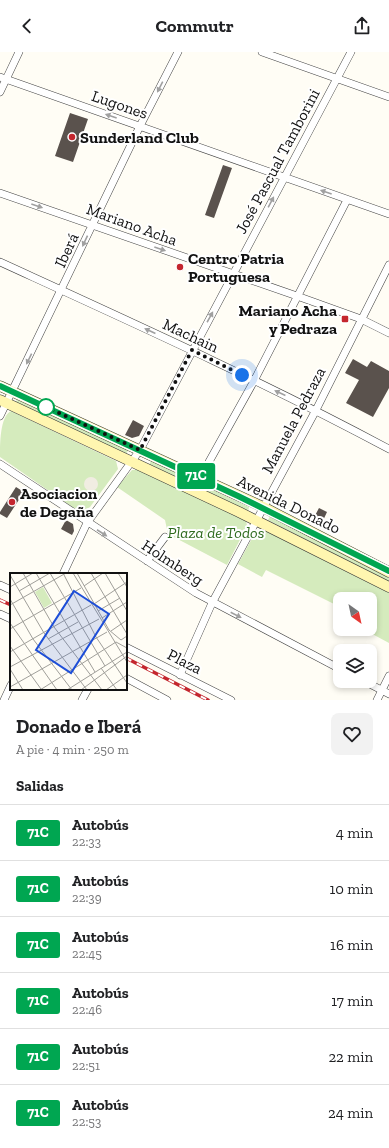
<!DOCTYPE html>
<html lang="es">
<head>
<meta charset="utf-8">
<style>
  body { margin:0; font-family:"Zilla Slab",serif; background:#f2f2f2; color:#202124; height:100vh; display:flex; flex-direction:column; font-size:15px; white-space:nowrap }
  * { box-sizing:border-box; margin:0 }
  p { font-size:13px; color:#757577 }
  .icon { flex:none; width:22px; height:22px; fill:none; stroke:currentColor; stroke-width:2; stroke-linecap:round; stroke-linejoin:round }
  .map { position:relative; height:648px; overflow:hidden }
  .drawer { display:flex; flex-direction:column; background:#fff; flex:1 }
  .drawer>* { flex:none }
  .badge { padding:0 8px; border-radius:3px; font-size:14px; line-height:26px }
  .needle { width:26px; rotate:147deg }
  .controls { position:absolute; left:333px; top:540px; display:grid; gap:8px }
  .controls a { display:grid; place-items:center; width:44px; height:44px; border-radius:8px; background:#fff; box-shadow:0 2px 6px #0003; font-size:20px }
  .you { position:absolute; width:20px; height:20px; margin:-10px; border:3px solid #fff; border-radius:50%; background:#1a73e8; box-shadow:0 0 0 6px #1a73e833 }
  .map>.badge { position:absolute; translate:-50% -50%; box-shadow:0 0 0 2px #fff }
  h2 { padding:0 16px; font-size:15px; line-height:36px }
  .round { display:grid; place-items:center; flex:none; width:42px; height:42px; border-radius:8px; background:#f2f2f2 }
  .summary { display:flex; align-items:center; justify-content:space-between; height:68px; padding:0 16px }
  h1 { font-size:19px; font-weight:800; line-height:30px }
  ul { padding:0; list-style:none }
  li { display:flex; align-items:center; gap:12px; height:56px; padding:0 16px; border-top:1px solid #e0e0e0 }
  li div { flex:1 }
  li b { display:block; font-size:15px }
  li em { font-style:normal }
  li .badge { min-width:44px; font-weight:700; text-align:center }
  header { display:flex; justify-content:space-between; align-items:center; height:52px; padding:0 16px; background:#fff; font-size:18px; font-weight:800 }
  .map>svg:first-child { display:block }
  .green { fill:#d5ebbd }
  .plaza { fill:#f1ede2 }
  .building { fill:#5a524d }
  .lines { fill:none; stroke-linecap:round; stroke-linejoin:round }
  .street-casing { stroke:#444; stroke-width:8 }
  .secondary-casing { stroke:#333; stroke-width:11 }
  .street { stroke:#fff; stroke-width:7 }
  .secondary { stroke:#fff6b0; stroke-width:10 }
  .rail-casing { stroke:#c4262e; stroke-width:3.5 }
  .rail { stroke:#fff; stroke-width:2; stroke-dasharray:6; stroke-linecap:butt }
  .oneway { fill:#a0a0a0 }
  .line-casing { stroke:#fff; stroke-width:9 }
  .line { stroke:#00a651; stroke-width:6 }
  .walk { stroke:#111; stroke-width:4; stroke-dasharray:0 7.2 }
  .poi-dot { fill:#c4262e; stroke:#fff; stroke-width:1.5 }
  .stop-dot { fill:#fff; stroke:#00a651; stroke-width:2 }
  .labels { text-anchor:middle; stroke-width:4; stroke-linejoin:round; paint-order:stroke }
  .street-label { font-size:16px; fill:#111; stroke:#fff }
  .poi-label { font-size:16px; font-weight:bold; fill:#111; stroke:#fff; text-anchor:start }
  .park-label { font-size:16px; font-style:italic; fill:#2f6b1f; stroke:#fff }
  .inset-road { fill:none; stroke:#a09f9a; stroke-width:1 }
  .view { fill:#1d4ed8; fill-opacity:0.15; stroke:#1d4ed8; stroke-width:2 }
  .inset-edge { fill:none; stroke:#111; stroke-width:2 }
</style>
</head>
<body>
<header><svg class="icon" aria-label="back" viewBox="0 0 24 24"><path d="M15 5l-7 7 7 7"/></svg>Commutr<svg class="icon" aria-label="share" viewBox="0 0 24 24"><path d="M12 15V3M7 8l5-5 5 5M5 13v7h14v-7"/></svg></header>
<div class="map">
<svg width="389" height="648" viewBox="0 0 389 648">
  <rect width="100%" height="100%" fill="#fffdf5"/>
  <path class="green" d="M17,348L128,398L126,403L15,351Z
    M11,359L116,409L118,417L90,455L83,459L75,457L0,405C0,392 0,364 11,359Z
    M151,409L249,455L248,460L149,413Z
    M132,418H138L246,467L247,474L227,513L168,482L165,468L117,435Z
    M270,464L389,526V530L268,468Z
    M264,477L389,539V591L363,577H370V547H340V555L266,518L262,525L238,512L255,481L257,478Z"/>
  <path class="plaza" d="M84 432a7 7 0 1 1 14 0a7 7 0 1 1-14 0Z"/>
  <path class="building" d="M70,61L88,67L73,110L55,104Z
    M223,113L232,116L214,166L205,163Z
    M353,307L367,315L371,309L389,319V336L373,365L346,351L359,328L345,321Z
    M133,368L144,374L139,384L132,386L125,383Z
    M16,435L24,440L7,466L0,462V460Z
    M319,456L327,460L320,475L311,471Z
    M66,468L73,472L74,479L72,483L61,477Z"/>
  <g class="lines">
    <g class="street-casing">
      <path id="street" d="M262,0L389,45
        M0,25L389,162
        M0,40L19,0
        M0,141L297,244L361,267L389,281
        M0,210C131,270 262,329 389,397
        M0,364L140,74L178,0
        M0,412L196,541L340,617
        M200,426L254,329L347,148
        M147,509L165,485
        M63,522L87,471L140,398L351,0
        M0,533L11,538
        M0,562L11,567
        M126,595L231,648
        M180,623L212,551L316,358L389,213
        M126,626L167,648
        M364,629L389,642
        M4,648L11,633
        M82,648L88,637
        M377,648L389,624"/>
    </g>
    <g class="secondary-casing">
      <path id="secondary" d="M0,334L263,455L389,520
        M0,348L239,460L389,535"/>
    </g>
    <use href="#street" class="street"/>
    <use href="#secondary" class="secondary"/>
    <g class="rail-casing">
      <path id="rail" d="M0,548L11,553
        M126,606L208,648"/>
    </g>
    <use href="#rail" class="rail"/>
  </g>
  <defs><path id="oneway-solid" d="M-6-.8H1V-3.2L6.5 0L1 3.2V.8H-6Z"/></defs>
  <g class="oneway">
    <use href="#oneway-solid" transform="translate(160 35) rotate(117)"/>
    <use href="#oneway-solid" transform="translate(111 64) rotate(-161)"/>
    <use href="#oneway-solid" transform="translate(326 140) rotate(-161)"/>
    <use href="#oneway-solid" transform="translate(271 150) rotate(-62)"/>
    <use href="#oneway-solid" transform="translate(37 154) rotate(19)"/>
    <use href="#oneway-solid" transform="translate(85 189) rotate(115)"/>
    <use href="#oneway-solid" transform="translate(160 197) rotate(19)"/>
    <use href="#oneway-solid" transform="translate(210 265) rotate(-61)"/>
    <use href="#oneway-solid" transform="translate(150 279) rotate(-155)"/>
    <use href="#oneway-solid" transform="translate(29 307) rotate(116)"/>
    <use href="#oneway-solid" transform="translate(280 341) rotate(-155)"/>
    <use href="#oneway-solid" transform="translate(102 481) rotate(33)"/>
    <use href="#oneway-solid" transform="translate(236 563) rotate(27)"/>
  </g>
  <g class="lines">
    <g class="line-casing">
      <path id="line" d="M0,334L238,444L389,519"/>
    </g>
    <use href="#line" class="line"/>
    <path class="walk" d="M46,355L140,398L192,298L242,323"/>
  </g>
  <g class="poi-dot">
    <circle cx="72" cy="85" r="4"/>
    <circle cx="180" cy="215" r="4"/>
    <rect x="341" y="263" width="8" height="8" rx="2"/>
    <circle cx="12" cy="450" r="4"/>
  </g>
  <circle class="stop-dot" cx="46" cy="355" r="8"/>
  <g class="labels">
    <g class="street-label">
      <text transform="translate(120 52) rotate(19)" y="6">Lugones</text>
      <text transform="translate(277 109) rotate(-62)" y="6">José Pascual Tamborini</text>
      <text transform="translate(132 172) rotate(20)" y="6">Mariano Acha</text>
      <text transform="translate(66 198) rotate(-65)" y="6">Iberá</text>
      <text transform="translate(191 283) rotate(25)" y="6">Machain</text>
      <text transform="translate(293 368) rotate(-62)" y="6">Manuela Pedraza</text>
      <text transform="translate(289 452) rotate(26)" y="6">Avenida Donado</text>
      <text transform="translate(173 510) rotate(33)" y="6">Holmberg</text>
      <text transform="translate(185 609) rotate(27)" y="6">Plaza</text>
    </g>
    <g class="poi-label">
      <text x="80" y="91">Sunderland Club</text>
      <text x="188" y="212">Centro Patria<tspan x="188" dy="18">Portuguesa</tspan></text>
      <text x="337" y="264" text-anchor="end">Mariano Acha<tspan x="337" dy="18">y Pedraza</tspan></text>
      <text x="20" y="447">Asociacion<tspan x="20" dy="18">de Degaña</tspan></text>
    </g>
    <g class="park-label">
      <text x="216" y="486">Plaza de Todos</text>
    </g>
  </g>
  <g transform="translate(10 521)">
    <rect width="117" height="117" fill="#fffdf5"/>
    <path d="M33,14L42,30L34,35L25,19Z" fill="#d5ebbd"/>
    <path class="inset-road" d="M13,0L44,54L92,117M26,0L85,99M40,0L95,93M53,0L86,64L117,110M63,0L117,89M67,0L99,57L111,67L117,63M81,0L117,61M95,0L117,38M108,0L117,14M0,2L34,60L77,117M74,13L93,0M0,14L23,0M9,18L40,0M0,26L23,66L62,117M84,31L117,9M0,32L56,0M88,38L110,25M92,45L117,29M0,50L47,117M0,56L71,15M101,58L117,47M38,66L68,49M0,73L31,116M0,79L81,32M0,94L89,46M91,95L107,117M0,96L13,117M0,114L97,59M30,117L106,69L117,75M57,117L117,79M71,117L117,83M96,117L117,102"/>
    <path class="view" d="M64,18L99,41L61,100L26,77Z"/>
    <rect width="117" height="117" class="inset-edge"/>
  </g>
</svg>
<div class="controls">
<a><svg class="needle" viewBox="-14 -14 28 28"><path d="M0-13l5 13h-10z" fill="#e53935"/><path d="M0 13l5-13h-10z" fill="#757577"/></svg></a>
<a><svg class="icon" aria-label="layers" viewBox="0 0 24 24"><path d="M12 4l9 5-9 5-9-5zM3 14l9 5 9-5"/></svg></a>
</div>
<div class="you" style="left:242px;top:323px"></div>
<b class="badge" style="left:196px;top:424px;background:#00a651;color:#fff">71C</b>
</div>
<section class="drawer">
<div class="summary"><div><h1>Donado e Iberá</h1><p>A pie · 4 min · 250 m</p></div><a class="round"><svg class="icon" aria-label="heart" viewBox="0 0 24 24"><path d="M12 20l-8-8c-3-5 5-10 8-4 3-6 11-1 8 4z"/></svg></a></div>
<h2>Salidas</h2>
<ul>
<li><span class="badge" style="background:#00a651;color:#fff">71C</span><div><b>Autobús</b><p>22:33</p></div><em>4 min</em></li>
<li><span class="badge" style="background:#00a651;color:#fff">71C</span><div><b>Autobús</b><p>22:39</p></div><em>10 min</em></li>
<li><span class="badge" style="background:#00a651;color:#fff">71C</span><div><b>Autobús</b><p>22:45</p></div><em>16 min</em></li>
<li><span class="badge" style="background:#00a651;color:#fff">71C</span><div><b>Autobús</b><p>22:46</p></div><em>17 min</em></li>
<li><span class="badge" style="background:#00a651;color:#fff">71C</span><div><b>Autobús</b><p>22:51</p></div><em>22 min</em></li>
<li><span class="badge" style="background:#00a651;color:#fff">71C</span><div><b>Autobús</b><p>22:53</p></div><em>24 min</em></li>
</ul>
</section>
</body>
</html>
